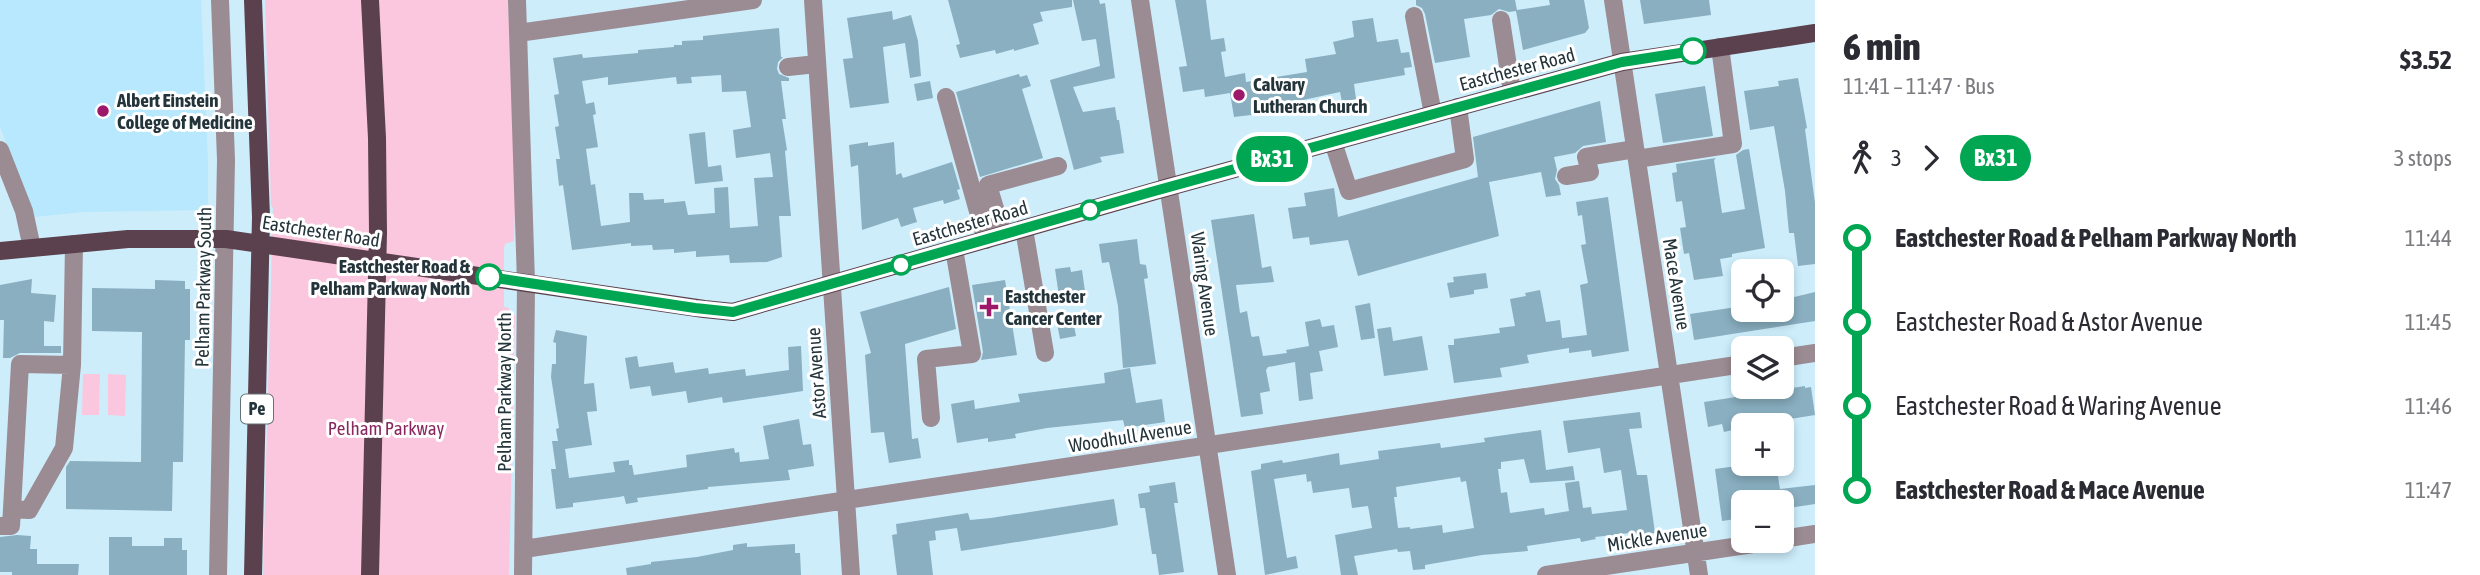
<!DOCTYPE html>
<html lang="en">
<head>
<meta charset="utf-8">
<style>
  body { margin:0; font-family:"Asap Condensed",sans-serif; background:#f2f2f3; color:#2b2b33; height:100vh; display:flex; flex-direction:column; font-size:26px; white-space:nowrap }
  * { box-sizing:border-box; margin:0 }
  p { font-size:23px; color:#7c7c81 }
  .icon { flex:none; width:38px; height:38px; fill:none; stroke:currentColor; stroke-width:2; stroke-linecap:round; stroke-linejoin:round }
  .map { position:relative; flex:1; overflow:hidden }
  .panel { display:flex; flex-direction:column; background:#fff; width:665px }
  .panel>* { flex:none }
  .badge { padding:0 14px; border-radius:23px; font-size:24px; line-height:46px }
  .controls { position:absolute; left:1731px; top:259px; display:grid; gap:14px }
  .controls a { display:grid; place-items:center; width:63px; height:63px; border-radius:10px; background:#fff; box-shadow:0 4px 10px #0003; font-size:35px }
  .map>.badge { position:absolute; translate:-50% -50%; box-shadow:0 0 0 4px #fff }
  .legs { display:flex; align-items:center; gap:10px; height:77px; padding:0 28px; font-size:23px }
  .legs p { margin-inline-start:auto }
  .head { display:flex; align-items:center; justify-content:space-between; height:119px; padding:0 28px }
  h1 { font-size:38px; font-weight:800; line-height:52px }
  ul { padding:0 28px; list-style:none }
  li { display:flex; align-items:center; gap:24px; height:84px; font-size:26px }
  li i { display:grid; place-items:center; width:10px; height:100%; margin:0 9px; background:currentColor }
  li i::after { content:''; width:18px; height:18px; margin:-9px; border:5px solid; border-radius:50%; background:#fff }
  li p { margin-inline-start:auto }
  li:first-child i { background:linear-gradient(#0000 50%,currentColor 0) }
  li:last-child i { background:linear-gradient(currentColor 50%,#0000 0) }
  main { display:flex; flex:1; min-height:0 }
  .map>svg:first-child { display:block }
  .built { fill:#b7e8fd }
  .green { fill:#fac7de }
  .building { fill:#89afc0; fill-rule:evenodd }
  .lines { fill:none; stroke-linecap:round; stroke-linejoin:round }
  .minor { stroke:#9b8b92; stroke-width:18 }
  .major { stroke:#5b414d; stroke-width:18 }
  .line-1-casing { stroke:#fff; stroke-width:16 }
  .line-1 { stroke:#00a651; stroke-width:10 }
  .stop-1-dot { fill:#fff; stroke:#00a651; stroke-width:3.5 }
  .poi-dot { fill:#9d1869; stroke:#fff; stroke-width:2.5 }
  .labels { text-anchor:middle; stroke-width:6; stroke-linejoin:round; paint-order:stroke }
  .shield { fill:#fff; stroke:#667176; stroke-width:2 }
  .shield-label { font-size:18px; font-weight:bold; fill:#24343b }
  .street-label { font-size:19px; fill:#24343b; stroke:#fff }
  .poi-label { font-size:19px; font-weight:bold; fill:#24343b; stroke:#fff; text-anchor:start }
  .stop-label { font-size:19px; font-weight:bold; fill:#24343b; stroke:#fff; text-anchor:end }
  .park-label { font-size:19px; fill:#89285f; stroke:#fff }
</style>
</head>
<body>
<main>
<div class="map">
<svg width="1815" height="575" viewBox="0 0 1815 575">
  <rect width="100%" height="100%" fill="#cdedfb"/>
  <path class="built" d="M0,0H201L208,163V210L83,212L35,217L0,127Z"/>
  <path class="green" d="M265,0H508L516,175L514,241L505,244L504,249V307L509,308V315H515L509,575H263L273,208L271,205Z
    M83,374H100L99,415H82Z
    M108,374L126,375L125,416L108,415Z"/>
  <path class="building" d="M948,0H1072V7L1040,12L1043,21L1033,24L1039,44L1014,51V49L996,54L995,50L960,58L956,45L960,44Z
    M1073,0H1099L1100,4L1105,3L1115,78L1073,87L1083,112L1115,107L1117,120H1119L1124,153L1100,157L1102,162L1074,170L1050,80L1100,66L1096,39L1082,41Z
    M1175,0H1206L1211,40L1224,38L1226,51L1221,52L1225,77L1245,73L1246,82L1307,72L1305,59L1336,54L1333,42L1354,37L1352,21L1373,18L1377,42L1398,39L1401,53L1409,52L1412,67L1404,68L1405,75L1354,84L1356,99L1342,102L1340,92L1285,104L1286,111L1234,117L1230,93L1205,97L1204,89L1183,92L1179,67L1187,66Z
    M1416,0H1515L1517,10L1550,5L1549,0H1584L1589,28L1585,33L1523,50L1516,11L1509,12L1499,9L1491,15L1464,19L1470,57L1435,63L1425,14L1422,8L1416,5Z
    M1640,0H1709L1711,15L1644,24Z
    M892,11L893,20L911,15L918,41L921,76L910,78L905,43L883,47L889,103L850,108L843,59L853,58L847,18Z
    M779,28L781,57H783L778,62L777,69L779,74L789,78V81H781L786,119H782L787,150L785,151L791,216H779L782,257L767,262L730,263L729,255L696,257V251L674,253V249L653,250L652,245L631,246V243L572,250L563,185L559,186L556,159H560L555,127L559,126L554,95L559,94L553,58L582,54L583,58L638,53V50L674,47V45H682V41L703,40V36ZM721,75L722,92L746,91L751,127L733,130L736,158L770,153L773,177L754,178L758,226L730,228L728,187L714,188L715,213L688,215L685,201L664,203V199L644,200L643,193H629L630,222L601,226L595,184L591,185L586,149L598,147L593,115L596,114L594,102L586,104L582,81L608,77V85L676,77L677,84L692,83L691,77Z
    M1019,74L1020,77L1027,75L1031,86L1022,89L1043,158L980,177L956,92Z
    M1798,78L1807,128L1805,129L1815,203V264L1798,266L1794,233H1789L1785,191L1774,126L1750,130L1744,91L1779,86L1778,81Z
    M930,81L933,98L917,101L914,84Z
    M1705,86L1713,136L1663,143L1655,94Z
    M1600,101L1606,142L1583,146L1575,153L1554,157L1557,170L1555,179L1559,185L1561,195L1546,197L1541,172L1489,182L1499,236L1358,276L1348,240L1310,245L1309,237L1293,239L1288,208L1306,206L1304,193L1334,188L1338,217L1478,177L1473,137Z
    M705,132L708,167L721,165L723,181L695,184L689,134Z
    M868,142V146L894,142L896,175L901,173L903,178L952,162L960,189L957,190L960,199L944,204L943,200L913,208L917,222L901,227L898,218L862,230L858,165L851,167L849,145Z
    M1749,149L1765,248L1732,254V257L1720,259L1723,276L1694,280L1689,253L1684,254L1680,228L1686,227L1682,201L1676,202L1672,173L1677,172L1676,164L1716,158L1714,160L1722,213L1745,209L1736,155L1743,150Z
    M1608,197L1629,351L1592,357L1591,350L1569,353V348L1527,355L1529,363L1500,368L1502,377L1454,383L1448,345H1454V339L1500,333L1499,328L1515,326L1510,299L1526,296L1525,293L1540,290L1546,322L1560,320L1562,338L1587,335L1580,285L1588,283L1581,245L1586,244L1582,215L1578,216L1576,202Z
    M1254,214L1262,268L1271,266L1274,282L1236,285L1240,313L1247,311L1251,335L1252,337L1259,336L1263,356L1287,353L1286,350L1309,346L1305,322L1320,319L1322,327L1334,325L1338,347L1319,351L1323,371L1310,373L1313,399L1299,401L1295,362L1268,367L1266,370L1270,391L1260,393L1263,414L1241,417L1211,220Z
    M1137,239L1140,264L1146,265L1148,278L1144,279L1156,364L1123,368L1118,306L1109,262L1102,263L1099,244Z
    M1070,267L1071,272L1082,270L1086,299L1060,303L1055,269Z
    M1486,273L1488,288L1474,290V294L1450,298L1447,283L1454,282L1453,277Z
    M32,279L31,293L56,295L54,322L44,321V346H61V353H20L10,358H3L4,320H0V285Z
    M155,280L185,281V289H190V340H185L183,462H173L172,511L66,509V467L70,461L141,462L142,332L92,331V288L155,289Z
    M1005,280L1017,355L981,360L983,352L972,285Z
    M949,287L956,329L905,344L912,439L918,438L921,458L889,463L884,432L871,433L865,355L871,353L860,312Z
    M1815,292V321L1694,340L1690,314L1743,306V310H1782V300Z
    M1370,303L1375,338L1361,340L1355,306Z
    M1073,320L1076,336L1060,339L1057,323Z
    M1391,327L1393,341L1422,336L1428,370L1384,376L1377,329Z
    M556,330L587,336L584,384L594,383L597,411L587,412L592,445L565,449L569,478L615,472L613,462L629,460V465H632L634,475L687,467L686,455L734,448L735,453L739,452L740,462L769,459L763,426L799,419L803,445L811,444L814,466L788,470L790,480L708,487V489L637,498L638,502L626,504L624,496L619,497L573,503V507L556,509L551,469H556L552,441H558L556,429L559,428L551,377L552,364H556V343L553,342Z
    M801,346L803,391L723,403L722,397L688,403L686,391L652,396L650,386L630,389L625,358L637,356L639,367L673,362L675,373L708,368L709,374L745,369L746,376L789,370L788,347Z
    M1130,368L1136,403L1162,399L1165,422L1125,428L1123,420L1047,428L1015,434L1016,438L988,442V438L957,443L951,404L974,400L975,409L1020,402L1018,394L1105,383L1104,373Z
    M1805,386V388L1811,387L1815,415L1784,420L1777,421L1776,416L1736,422L1737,429L1724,432L1722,424L1708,427L1704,402Z
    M1640,412L1642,428L1629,429L1637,475H1647L1655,533L1631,537L1630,533L1595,537L1596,539L1581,542L1580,538L1527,546L1528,551L1482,555L1425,565V569L1413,570L1410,551L1398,552L1397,549L1354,556L1358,575H1341L1335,535L1372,528L1368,506L1352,508L1349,488L1313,493L1311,481L1307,482L1306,474L1274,479L1287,558L1296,556L1298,568L1265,575L1251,471L1261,469V464L1282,460L1283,463L1339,453L1340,465L1379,459L1378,451L1440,443L1441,448L1485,442L1484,438L1541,430L1546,470L1573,466L1575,480L1530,483L1524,459L1501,462V469H1498L1501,493L1507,492L1510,513L1544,508L1545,515L1569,511L1565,483L1579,481L1583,508L1591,507L1592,514L1627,510L1621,470L1604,473L1600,448L1568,453L1563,421ZM1460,477L1461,482L1466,481L1474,528L1443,533L1442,525L1410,529V527L1398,528L1394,497H1397L1396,487Z
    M1751,464H1776L1780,489L1815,485V504L1782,509V502H1743V518L1722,521L1715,469Z
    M1175,482L1178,503H1174L1184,572L1159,575L1156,554H1152L1145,508H1140L1138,494L1150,492L1149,486Z
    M1114,499L1118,525L1104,528L961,551L957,528L935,531L936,540L929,541L933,575H897L892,535L897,534L896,524L968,513L970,520L991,518Z
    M17,535L31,536L30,549H37V564H79L78,575H12V572H0V537Z
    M109,537H132V546H164V538H182V550H187V575H109Z
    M747,543V547L795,544V553H800L801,575H627L626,568L651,564V562L697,557L733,550V545Z"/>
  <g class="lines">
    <path class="minor" d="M517,0L526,283L523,575
      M813,0L851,575
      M1140,0L1227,575
      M1613,0L1699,575
      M1414,16L1433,114
      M1501,20L1512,92
      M518,33L753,0
      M788,67L817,64
      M946,97L986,240
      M1333,142L1349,191L1465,159L1458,107
      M0,150L24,211L32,248
      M1637,159L1733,144L1720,47
      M1566,176L1590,172L1586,157L1635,149
      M1024,229L1045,353
      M1003,235L988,185L1058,166
      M1782,358L1815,353
      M72,365L20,364L12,509L29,510L64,448L72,365L74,244
      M931,418L926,359L972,354L954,249
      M0,526H11L12,509
      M1782,539L1815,534
      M524,549L1743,364
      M218,575L226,160L220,0
      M1546,575L1773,541"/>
    <path class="major" d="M253,0L261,217L253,575
      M0,251L128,239H226L704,309L733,312L1169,187L1622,62L1815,33
      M370,575L378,233L377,138L370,0"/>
  </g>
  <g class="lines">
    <g class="line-1-casing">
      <path id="line-1" d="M489,277L695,308L733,312L1151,192L1622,62L1693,51"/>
    </g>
    <use href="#line-1" class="line-1"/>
  </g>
  <g class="stop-1-dot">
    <circle cx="1693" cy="51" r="12"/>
    <circle cx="1090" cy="210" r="9"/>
    <circle cx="901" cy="265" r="9"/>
    <circle cx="489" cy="277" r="12"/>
  </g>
  <g class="poi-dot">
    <circle cx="1239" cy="95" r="7"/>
    <circle cx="103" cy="111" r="7"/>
    <path d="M985.5 296.5h7v7h7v7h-7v7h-7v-7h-7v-7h7z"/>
  </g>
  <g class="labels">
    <rect class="shield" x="241" y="394.5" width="32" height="29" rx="5"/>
    <g class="shield-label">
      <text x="257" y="415">Pe</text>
    </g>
    <g class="street-label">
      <text transform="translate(1517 69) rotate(-15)" y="7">Eastchester Road</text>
      <text transform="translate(970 223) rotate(-16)" y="7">Eastchester Road</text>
      <text transform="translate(321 231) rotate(9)" y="7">Eastchester Road</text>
      <text transform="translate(1205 284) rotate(82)" y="7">Waring Avenue</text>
      <text transform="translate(1677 284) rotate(81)" y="7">Mace Avenue</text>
      <text transform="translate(203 287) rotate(-89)" y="7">Pelham Parkway South</text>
      <text transform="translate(816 373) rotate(-94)" y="7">Astor Avenue</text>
      <text transform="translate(504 392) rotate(-90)" y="7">Pelham Parkway North</text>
      <text transform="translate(1130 436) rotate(-9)" y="7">Woodhull Avenue</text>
      <text transform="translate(1657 537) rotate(-9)" y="7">Mickle Avenue</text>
    </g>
    <g class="poi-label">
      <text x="1253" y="91">Calvary<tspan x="1253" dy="22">Lutheran Church</tspan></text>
      <text x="117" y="107">Albert Einstein<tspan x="117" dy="22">College of Medicine</tspan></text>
      <text x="1005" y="303">Eastchester<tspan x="1005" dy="22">Cancer Center</tspan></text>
    </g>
    <g class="stop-label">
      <text x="470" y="273">Eastchester Road &amp;<tspan x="470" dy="22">Pelham Parkway North</tspan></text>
    </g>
    <g class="park-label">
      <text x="386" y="435">Pelham Parkway</text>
    </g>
  </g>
</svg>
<div class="controls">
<a><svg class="icon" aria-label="locate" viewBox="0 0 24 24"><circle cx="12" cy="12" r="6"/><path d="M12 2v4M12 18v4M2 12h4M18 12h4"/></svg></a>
<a><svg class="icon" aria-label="layers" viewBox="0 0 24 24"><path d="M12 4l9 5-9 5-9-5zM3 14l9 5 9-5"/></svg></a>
<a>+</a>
<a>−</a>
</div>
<b class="badge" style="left:1272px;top:159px;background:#00a651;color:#fff">Bx31</b>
</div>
<section class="panel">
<div class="head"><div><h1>6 min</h1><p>11:41 – 11:47 · Bus</p></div><b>$3.52</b></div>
<div class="legs"><svg class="icon" aria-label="walk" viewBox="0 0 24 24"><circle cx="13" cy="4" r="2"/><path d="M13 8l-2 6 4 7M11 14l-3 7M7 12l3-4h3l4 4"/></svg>3<svg class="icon" aria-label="forward" viewBox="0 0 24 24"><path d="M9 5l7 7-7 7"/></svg><b class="badge" style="background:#00a651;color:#fff">Bx31</b><p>3 stops</p></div>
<ul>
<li><i style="color:#00a651"></i><b>Eastchester Road &amp; Pelham Parkway North</b><p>11:44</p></li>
<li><i style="color:#00a651"></i><span>Eastchester Road &amp; Astor Avenue</span><p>11:45</p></li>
<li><i style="color:#00a651"></i><span>Eastchester Road &amp; Waring Avenue</span><p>11:46</p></li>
<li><i style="color:#00a651"></i><b>Eastchester Road &amp; Mace Avenue</b><p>11:47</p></li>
</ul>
</section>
</main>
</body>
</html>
